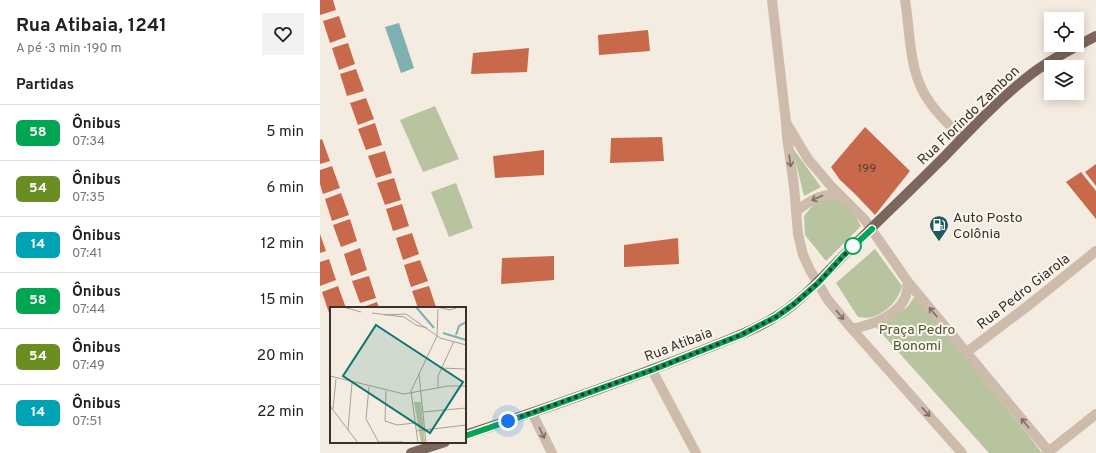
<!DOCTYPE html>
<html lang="pt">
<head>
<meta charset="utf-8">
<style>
  body { margin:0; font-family:Overpass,sans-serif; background:#f2f2f2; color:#222; height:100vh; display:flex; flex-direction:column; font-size:15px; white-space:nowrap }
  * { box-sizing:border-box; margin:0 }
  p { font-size:13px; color:#767676 }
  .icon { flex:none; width:22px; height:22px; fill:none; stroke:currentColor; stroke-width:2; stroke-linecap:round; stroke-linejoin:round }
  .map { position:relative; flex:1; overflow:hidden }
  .drawer { display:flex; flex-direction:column; background:#fff; width:320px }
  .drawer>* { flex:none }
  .badge { padding:0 8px; border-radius:6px; font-size:14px; line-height:26px }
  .tools { position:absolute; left:724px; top:12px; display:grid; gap:8px }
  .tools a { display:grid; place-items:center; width:40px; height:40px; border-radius:0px; background:#fff; box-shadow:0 2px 10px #0003; font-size:20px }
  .you { position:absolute; width:20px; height:20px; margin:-10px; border:3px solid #fff; border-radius:50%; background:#1a73e8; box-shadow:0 0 0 6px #1a73e833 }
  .map>.badge { position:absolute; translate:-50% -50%; box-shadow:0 0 0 2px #fff }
  h2 { padding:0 16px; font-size:15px; line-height:36px }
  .round { display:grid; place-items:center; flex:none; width:42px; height:42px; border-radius:0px; background:#f2f2f2 }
  .overview { display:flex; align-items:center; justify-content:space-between; height:68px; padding:0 16px }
  h1 { font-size:19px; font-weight:700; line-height:30px }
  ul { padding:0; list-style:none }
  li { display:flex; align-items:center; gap:12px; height:56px; padding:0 16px; border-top:1px solid #e0e0e0 }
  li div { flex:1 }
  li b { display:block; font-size:15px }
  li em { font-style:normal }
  li .badge { min-width:44px; font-weight:700; text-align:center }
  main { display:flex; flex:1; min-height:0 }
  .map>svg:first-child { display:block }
  .green { fill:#b8c4a0 }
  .water { fill:#7fb0b2 }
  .building { fill:#c8694b }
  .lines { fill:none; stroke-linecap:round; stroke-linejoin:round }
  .minor { stroke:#cdbbac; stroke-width:10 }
  .major { stroke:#7d675c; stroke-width:10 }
  .oneway { stroke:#7d6f65 }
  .line-casing { stroke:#fff; stroke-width:9 }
  .line { stroke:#00a651; stroke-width:6 }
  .walk { stroke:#3b302b; stroke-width:4; stroke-dasharray:0 7.2 }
  .stop-dot { fill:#fff; stroke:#00a651; stroke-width:2 }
  .labels { text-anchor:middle; stroke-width:4; stroke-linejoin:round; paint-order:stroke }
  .number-label { font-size:12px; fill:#5e3e33 }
  .street-label { font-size:14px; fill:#3b302b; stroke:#fbf5ee }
  .poi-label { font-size:14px; fill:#3b302b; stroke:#fbf5ee; text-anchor:start }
  .park-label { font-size:14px; fill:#4a5a2e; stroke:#fbf5ee }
  .inset-river { fill:none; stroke:#7fb0b2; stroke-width:2 }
  .inset-road { fill:none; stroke:#aaa098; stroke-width:1 }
  .view { fill:#0f766e; fill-opacity:0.15; stroke:#0f766e; stroke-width:2 }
  .inset-edge { fill:none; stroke:#3b302b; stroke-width:2 }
</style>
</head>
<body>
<main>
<section class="drawer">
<div class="overview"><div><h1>Rua Atibaia, 1241</h1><p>A pé · 3 min · 190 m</p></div><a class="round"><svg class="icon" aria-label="heart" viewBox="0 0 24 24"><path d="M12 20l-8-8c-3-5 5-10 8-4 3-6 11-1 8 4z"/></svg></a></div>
<h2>Partidas</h2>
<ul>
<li><span class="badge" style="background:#00a651;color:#fff">58</span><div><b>Ônibus</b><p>07:34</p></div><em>5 min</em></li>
<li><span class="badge" style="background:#6b8e23;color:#fff">54</span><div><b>Ônibus</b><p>07:35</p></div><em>6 min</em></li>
<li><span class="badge" style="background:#00a3b4;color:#fff">14</span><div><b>Ônibus</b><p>07:41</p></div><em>12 min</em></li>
<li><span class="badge" style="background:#00a651;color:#fff">58</span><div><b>Ônibus</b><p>07:44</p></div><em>15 min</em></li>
<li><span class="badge" style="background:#6b8e23;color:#fff">54</span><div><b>Ônibus</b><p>07:49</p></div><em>20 min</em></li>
<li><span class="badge" style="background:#00a3b4;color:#fff">14</span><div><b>Ônibus</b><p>07:51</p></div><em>22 min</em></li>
</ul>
</section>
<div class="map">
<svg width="776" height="453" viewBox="0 0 776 453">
  <rect width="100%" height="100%" fill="#f4ebe1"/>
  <path class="green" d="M115,106L139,159L103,172L80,120Z
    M472,147L501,187L484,196Z
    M136,183L153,228L129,237L111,192Z
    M502,199L518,200L533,213L541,226L506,261L485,235L484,216L494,204Z
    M555,249L582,286C578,302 564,315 548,318C545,318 541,317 538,317L516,283Z
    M595,296L709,436L722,453H669L555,326L578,314L588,306Z"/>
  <path class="water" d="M79,23L94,68L81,73L65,27Z"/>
  <path class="building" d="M0,0H13L16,10L0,15Z
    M19,16L26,37L10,43L3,21Z
    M328,30L330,51L279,55L278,35Z
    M28,43L35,64L19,70L12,48Z
    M209,48L207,72L151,74L153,53Z
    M36,69L44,91L27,96L20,74Z
    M46,98L54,119L38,125L30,103Z
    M55,123L62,145L46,150L38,129Z
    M545,127L590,171L555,215L534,193L520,180L511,167Z
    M342,137L344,161L290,163L291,138Z
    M2,139L10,161L0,164V140Z
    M224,150V175L175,178L173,156Z
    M65,151L72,173L56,178L48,156Z
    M776,164V186L765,172Z
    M12,166L20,188L3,194L0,184V170Z
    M761,172L776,191V219L746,182Z
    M74,178L81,200L65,205L57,183Z
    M21,193L29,215L12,221L5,199Z
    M82,204L89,226L73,231L66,209Z
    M30,219L37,241L21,247L13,225Z
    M92,233L99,254L83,260L76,238Z
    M0,234L6,251L0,253Z
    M358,238L359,264L304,267V245Z
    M40,248L47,270L31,276L24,254Z
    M234,256V280L181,284L182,258Z
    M9,259L16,280L0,286V262Z
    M100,260L108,281L91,287L84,265Z
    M49,276L56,298L40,303L32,281Z
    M18,286L26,308H11V313H9L2,292Z
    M109,286L116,307L98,308L92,291Z
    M57,302L59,308H40Z"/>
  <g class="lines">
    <path class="minor" d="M452,0L466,122L467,137L474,186L478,234L483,255L490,270L508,300L532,329L642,453
      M585,0C591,36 588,74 611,104C619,116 632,127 642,138
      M467,124L488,159L511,186L545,220L588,282L730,453
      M476,211C492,200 500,193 520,195
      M532,329C551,325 576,317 585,298C587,293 587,287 588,282
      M647,352L709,305L776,251
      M332,370L376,453
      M212,413L232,453
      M727,453L776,414"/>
    <path class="major" d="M145,435C219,411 292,385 365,357C402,342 443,329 474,304C492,289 507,272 523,256C556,223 589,192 622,159C650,130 678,100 710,75C730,59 754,48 776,36
      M91,453L125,442"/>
  </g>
  <defs><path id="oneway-shaft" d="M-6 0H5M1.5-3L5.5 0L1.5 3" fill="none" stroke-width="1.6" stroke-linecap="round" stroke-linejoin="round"/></defs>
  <g class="oneway">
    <use href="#oneway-shaft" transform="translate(470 161) rotate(82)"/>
    <use href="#oneway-shaft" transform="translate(497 198) rotate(156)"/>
    <use href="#oneway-shaft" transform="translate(613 312) rotate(-130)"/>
    <use href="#oneway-shaft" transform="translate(520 315) rotate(51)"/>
    <use href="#oneway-shaft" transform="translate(606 412) rotate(48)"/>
    <use href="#oneway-shaft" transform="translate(705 423) rotate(-129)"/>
    <use href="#oneway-shaft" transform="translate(222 433) rotate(64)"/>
  </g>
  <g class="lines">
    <g class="line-casing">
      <path id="line" d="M145,436L212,413L332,370L421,335L456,317L474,304L498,283L523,256L552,229"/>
    </g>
    <use href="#line" class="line"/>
    <path class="walk" d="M188,421L332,370L421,335L456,317L474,304L498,283L533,246"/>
  </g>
  <defs>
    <g id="fuel-pin" transform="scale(1)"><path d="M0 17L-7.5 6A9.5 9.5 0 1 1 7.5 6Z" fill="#1f5a5e" stroke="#fbf5ee"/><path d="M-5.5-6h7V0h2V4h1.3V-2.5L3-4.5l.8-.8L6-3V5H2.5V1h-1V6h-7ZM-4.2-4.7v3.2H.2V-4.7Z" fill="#fff"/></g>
  </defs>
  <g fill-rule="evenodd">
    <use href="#fuel-pin" x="619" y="225"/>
  </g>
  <circle class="stop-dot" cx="533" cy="246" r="8"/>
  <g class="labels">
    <g class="number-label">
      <text x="547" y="172">199</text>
    </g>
    <g class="street-label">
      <text transform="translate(648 115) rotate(-44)" y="5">Rua Florindo Zambon</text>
      <text transform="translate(703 291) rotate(-38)" y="5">Rua Pedro Giarola</text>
      <text transform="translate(358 344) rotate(-21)" y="5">Rua Atibaia</text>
    </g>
    <g class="poi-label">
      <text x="633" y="222">Auto Posto<tspan x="633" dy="16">Colônia</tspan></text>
    </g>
    <g class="park-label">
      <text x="597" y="334">Praça Pedro<tspan x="597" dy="16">Bonomi</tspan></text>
    </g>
  </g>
  <g transform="translate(10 307)">
    <rect width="136" height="136" fill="#f4ebe1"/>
    <path d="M84,95H91L95,136H91Z" fill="#b8c4a0"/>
    <path class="inset-river" d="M86,0L104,21M113,26L136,33M126,28L129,19L136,15"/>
    <path class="inset-road" d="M13,0L31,5M107,0L120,3L129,0M42,6L74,10L86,18L97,21M54,8L76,7L110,31L136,38M111,61L136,62M89,67L96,136M0,69L74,87L118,79H136M39,80L36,112L49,136M108,81V69L124,34M56,84L55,114L67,118L84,116M0,99L28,136M3,102L6,72M93,105L136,101M18,123L22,76M86,124L136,118M48,135H73M88,136L81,84L107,29L108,2"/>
    <path class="view" d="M46,18L133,75L100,126L13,69Z"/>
    <rect width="136" height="136" class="inset-edge"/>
  </g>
</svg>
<div class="tools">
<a><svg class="icon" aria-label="locate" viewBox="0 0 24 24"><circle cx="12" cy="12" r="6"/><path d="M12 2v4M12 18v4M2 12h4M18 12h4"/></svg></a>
<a><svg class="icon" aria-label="layers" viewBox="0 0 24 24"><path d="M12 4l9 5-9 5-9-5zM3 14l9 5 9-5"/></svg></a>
</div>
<div class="you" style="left:188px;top:421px"></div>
</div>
</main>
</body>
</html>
